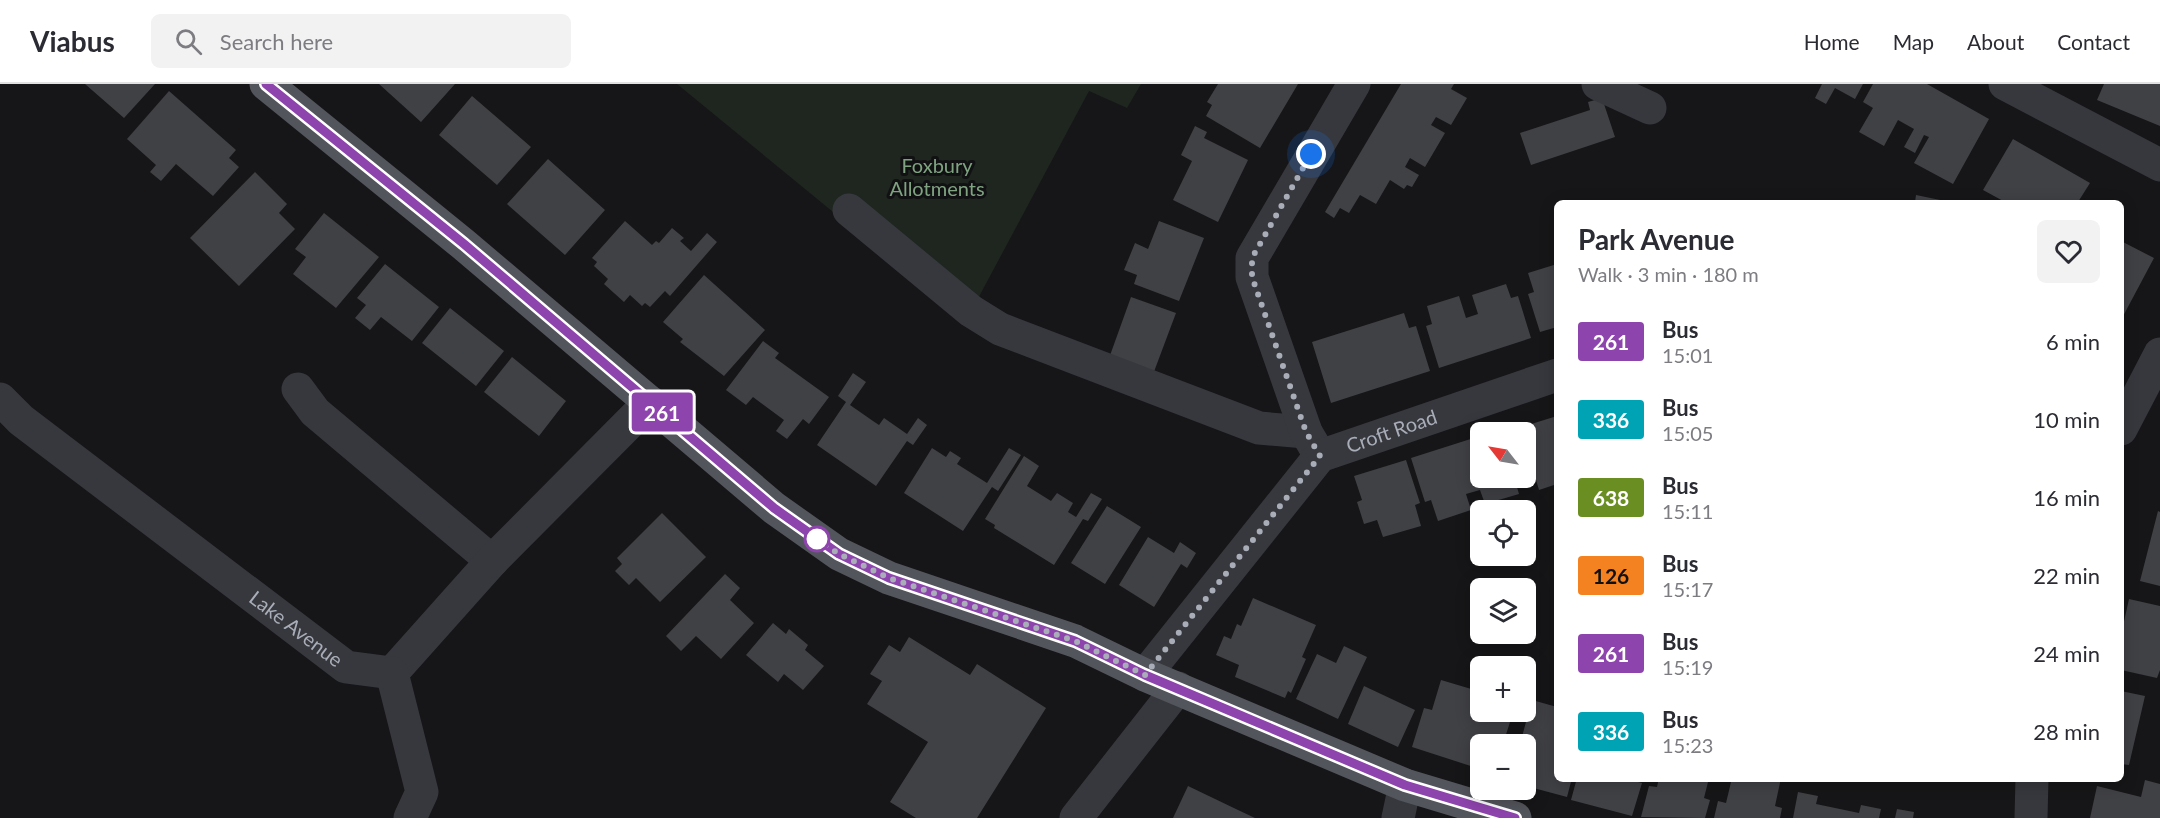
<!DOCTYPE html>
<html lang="en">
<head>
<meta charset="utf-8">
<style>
  body { margin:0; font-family:Lato,sans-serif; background:#f2f2f3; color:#2b2b33; height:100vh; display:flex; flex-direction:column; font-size:22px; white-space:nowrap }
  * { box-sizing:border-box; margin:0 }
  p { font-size:20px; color:#7c7c81 }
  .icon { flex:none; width:33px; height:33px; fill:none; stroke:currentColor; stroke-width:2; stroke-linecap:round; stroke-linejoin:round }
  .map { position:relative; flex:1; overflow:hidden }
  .sheet { position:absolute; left:1554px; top:116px; width:570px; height:582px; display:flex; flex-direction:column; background:#fff; border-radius:9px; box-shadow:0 3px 15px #0003 }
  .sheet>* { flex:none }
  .badge { padding:0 12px; border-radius:4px; font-size:21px; line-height:39px }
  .needle { width:39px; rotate:301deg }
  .fabs { position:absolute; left:1470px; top:338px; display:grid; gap:12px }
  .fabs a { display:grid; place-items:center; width:66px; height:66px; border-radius:9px; background:#fff; box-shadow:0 3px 15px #0003; font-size:30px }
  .you { position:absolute; width:30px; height:30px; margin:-15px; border:4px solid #fff; border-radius:50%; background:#1a73e8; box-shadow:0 0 0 9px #1a73e833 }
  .map>.badge { position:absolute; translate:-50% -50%; box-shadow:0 0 0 3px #fff }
  .round { display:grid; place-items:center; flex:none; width:63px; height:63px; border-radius:9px; background:#f2f2f3 }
  .headline { display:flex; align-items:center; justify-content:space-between; height:102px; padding:0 24px }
  h1 { font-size:28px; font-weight:700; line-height:45px }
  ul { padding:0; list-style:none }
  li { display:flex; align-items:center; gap:18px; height:78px; padding:0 24px }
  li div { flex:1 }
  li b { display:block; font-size:22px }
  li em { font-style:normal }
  li .badge { min-width:66px; font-weight:700; text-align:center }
  header { display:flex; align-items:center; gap:36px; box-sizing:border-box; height:84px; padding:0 30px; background:#fff; border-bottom:2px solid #e1e1e2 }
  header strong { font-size:28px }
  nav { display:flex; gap:33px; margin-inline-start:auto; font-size:21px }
  .search { width:420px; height:54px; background:#f2f2f3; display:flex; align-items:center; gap:15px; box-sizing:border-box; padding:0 21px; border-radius:9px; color:#7c7c81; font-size:22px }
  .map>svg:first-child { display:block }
  .green { fill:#1e261f }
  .building { fill:#404145 }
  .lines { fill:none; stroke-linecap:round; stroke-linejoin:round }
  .minor { stroke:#37383d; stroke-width:33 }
  .major { stroke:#53555c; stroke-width:33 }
  .line-casing { stroke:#fff; stroke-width:14 }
  .line { stroke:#8e44ad; stroke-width:9 }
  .walk { stroke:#a8adb8; stroke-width:6; stroke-dasharray:0 10.8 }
  .stop-dot { fill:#fff; stroke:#8e44ad; stroke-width:3 }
  .labels { text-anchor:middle; stroke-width:6; stroke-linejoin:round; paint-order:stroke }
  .park-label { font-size:20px; fill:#7fa381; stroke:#111113 }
  .street-label { font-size:20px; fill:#a8adb8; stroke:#111113 }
</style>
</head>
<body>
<header>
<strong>Viabus</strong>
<div class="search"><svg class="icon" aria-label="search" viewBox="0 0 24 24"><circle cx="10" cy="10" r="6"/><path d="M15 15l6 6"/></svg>Search here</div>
<nav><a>Home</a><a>Map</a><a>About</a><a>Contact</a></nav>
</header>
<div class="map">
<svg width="2160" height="734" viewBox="0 0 2160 734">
  <rect width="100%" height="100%" fill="#161618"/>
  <path class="green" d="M677,0H1141L1127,24L1089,7L966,237Z"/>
  <path class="building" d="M85,0H155L124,34Z
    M379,0H455L421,38Z
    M1218,0H1298L1260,64L1206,32L1212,21L1207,18Z
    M1401,0H1454L1451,5L1467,14L1451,41L1436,33L1431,41L1445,49L1425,83L1410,74L1405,83L1419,91L1412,103L1407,101L1404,105L1390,96L1376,120L1360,111L1349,129L1340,124L1334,134L1325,128Z
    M1822,0H1863L1855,15L1835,4L1826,20L1815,14Z
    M1873,0H1927L1989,35L1953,100L1914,79L1929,53L1924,51L1915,69L1904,63L1914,45L1898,36L1884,62L1859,48L1873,24L1863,18Z
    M2104,0H2160V42L2097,16Z
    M169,7L236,66L229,74L239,83L213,112L176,80L161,97L150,88L156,81L127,55Z
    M472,12L531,63L497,101L439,51Z
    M1602,14L1615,53L1531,81L1520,49L1590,26L1588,18Z
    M1195,42L1207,48L1204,54L1248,76L1218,138L1173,116L1192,77L1181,71Z
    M2013,55L2090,99L2078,118H2005L1983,106Z
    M548,75L605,126L565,171L507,120Z
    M255,88L287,120L279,129L295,145L239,202L190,154Z
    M1916,111L1945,117V118H1915Z
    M324,129L379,173L336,224L293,190L306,173L295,165Z
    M625,137L652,161L656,157L659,159L672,144L684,154L680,157L691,167L707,149L717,158L670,212L665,207L650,223L645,219L642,222L630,211L624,218L604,200L608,195L594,182L597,178L592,174Z
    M1159,137L1204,154L1179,217L1134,200L1137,191L1124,186L1135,159L1148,165Z
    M2121,157L2154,174L2121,236Z
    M385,180L439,223L412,257L381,233L370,246L355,234L366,221L357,214Z
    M1557,180V243L1540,248L1528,210L1534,208L1528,189Z
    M704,191L765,246L724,292L680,258L683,255L663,238Z
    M1506,200L1511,214L1518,212L1531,254L1439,284L1426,242L1432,240L1427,222L1459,212L1466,234L1478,230L1472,211Z
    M1131,213L1176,229L1152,293L1108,277Z
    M450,224L504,267L476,302L422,259Z
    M1404,229L1409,244L1416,242L1430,287L1331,319L1312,258Z
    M763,257L779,269L775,274L829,313L809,340L803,335L787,355L776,347L784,336L753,313L746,321L726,306Z
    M512,273L566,317L539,352L484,308Z
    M853,289L866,298L850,321L873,337L879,341L884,334L907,350L918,334L927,341L913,361L907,357L876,402L817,361L846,318L838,312Z
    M1557,332V400L1539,406L1534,389L1528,391L1526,383V348H1515V345Z
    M1480,352V393H1514L1519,410L1485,420L1480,406L1466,410L1471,426L1438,437L1431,416L1425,418L1411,374Z
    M932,364L946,373L950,367L961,374L957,380L987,399L1009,364L1021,371L998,407L992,403L963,447L904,409Z
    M1024,372L1039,382L1027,402L1051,417L1057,409L1073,419L1068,428L1076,433L1091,409L1102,415L1088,437L1083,435L1054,481L994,444L995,441L985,435Z
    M1406,376L1420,419L1415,421L1421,442L1383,453L1377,436L1364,440L1357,418L1362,416L1354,392Z
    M1107,422L1141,443L1105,500L1071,479Z
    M2158,427L2160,428V502L2140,497Z
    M662,429L706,473L660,518L636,494L629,501L615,487L622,480L617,474Z
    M1148,453L1174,469L1180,458L1196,469L1187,484L1181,480L1154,523L1119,501Z
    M725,490L740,504L730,516L754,539L721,575L696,552L681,567L666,552Z
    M1253,514L1316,541L1302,573L1306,575L1291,609L1288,607L1285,614L1235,593L1239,581L1216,571L1224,552L1231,555L1237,540L1241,542Z
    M2129,515L2160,522V586L2157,594L2121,586V551Z
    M773,539L786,550L789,545L808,561L805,566L824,582L803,606L784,590L778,598L746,571Z
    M909,553L970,591L977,580L1046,624L977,734H916L890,718L928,658L867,620L882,597L870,590L889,561L900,568Z
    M1344,562L1367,573L1338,635L1296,615L1317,570L1336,579Z
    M1441,596L1478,607L1472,626L1510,638L1503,660H1480V685L1412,663L1424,624L1432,626Z
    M1364,602L1415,626L1398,663L1348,640Z
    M2121,607L2145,612L2129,681L2121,680Z
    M1532,616L1557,623V694H1572L1567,713L1526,702V660H1520Z
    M1577,694H1635L1634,697L1642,699L1632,732L1571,716Z
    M1659,694H1709L1704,714L1710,716L1705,734L1641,733L1649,702L1657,703Z
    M1732,694H1781L1775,722L1782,724L1780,734H1714L1718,717L1726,719Z
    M2145,696L2160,700V734H2090L2097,702L2141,713Z
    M1188,702L1238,726L1255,734H1173Z
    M1798,708L1818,712L1816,720L1859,729L1861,721L1881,725L1879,734H1793Z
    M1897,725L1914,728L1913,734H1895Z"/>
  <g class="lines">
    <g class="minor">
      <path d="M1598,0L1650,24"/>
      <path d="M2005,0L2160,81"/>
      <path d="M849,126L971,227L1000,245L1259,344L1306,348"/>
      <path d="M298,305L315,328L492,477"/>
      <path id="s1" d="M0,315L21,336L346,583L392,589L492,477L650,318"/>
      <path d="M2121,345L2160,270"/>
      <path d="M1316,365L1306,348L1252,193V174L1354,0"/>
      <path d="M392,589L422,708L410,734"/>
      <path id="s2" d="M1145,591L1320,372L1557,291"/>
      <path d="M1076,734L1178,604"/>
      <path d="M1398,734L1405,701"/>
      <path d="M2031,734L2032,694"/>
    </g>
    <path class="major" d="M266,0L463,160L774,424L839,470L889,494L1075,557L1145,591L1405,701L1515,734"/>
  </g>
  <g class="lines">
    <g class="line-casing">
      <path id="line" d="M266,0L464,160L774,424L839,470L889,494L1075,557L1145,591L1405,701L1515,734"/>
    </g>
    <use href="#line" class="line"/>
    <path class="walk" d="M817,455L839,470L889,494L1075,557L1145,591L1320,372L1306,348L1252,193V174L1311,70"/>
  </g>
  <circle class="stop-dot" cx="817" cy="455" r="12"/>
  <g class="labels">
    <g class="park-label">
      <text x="937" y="89">Foxbury<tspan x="937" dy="23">Allotments</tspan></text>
    </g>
    <g class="street-label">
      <text dy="7" stroke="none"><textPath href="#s2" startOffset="356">Croft Road</textPath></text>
      <text dy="7" stroke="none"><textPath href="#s1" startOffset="375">Lake Avenue</textPath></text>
    </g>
  </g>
</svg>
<div class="fabs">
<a><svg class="needle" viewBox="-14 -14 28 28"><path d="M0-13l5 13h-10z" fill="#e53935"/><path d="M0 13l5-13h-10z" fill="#7c7c81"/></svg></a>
<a><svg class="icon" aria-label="locate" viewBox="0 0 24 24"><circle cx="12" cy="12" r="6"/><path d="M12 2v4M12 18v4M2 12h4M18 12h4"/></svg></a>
<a><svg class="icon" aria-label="layers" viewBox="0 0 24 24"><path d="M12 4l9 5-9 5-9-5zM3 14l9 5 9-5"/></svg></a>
<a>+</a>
<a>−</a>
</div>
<div class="you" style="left:1311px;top:70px"></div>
<b class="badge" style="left:662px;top:328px;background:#8e44ad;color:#fff">261</b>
<section class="sheet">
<div class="headline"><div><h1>Park Avenue</h1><p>Walk · 3 min · 180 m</p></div><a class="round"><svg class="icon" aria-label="heart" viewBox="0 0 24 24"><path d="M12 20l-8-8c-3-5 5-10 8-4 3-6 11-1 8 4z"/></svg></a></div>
<ul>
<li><span class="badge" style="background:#8e44ad;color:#fff">261</span><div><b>Bus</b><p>15:01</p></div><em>6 min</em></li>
<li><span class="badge" style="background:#00a3b4;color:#fff">336</span><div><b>Bus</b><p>15:05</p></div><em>10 min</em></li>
<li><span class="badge" style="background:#6b8e23;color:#fff">638</span><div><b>Bus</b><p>15:11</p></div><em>16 min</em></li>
<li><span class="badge" style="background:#f58220;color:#111">126</span><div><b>Bus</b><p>15:17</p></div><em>22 min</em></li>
<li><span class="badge" style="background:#8e44ad;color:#fff">261</span><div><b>Bus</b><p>15:19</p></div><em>24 min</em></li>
<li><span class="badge" style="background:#00a3b4;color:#fff">336</span><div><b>Bus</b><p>15:23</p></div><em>28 min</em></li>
</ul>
</section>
</div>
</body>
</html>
